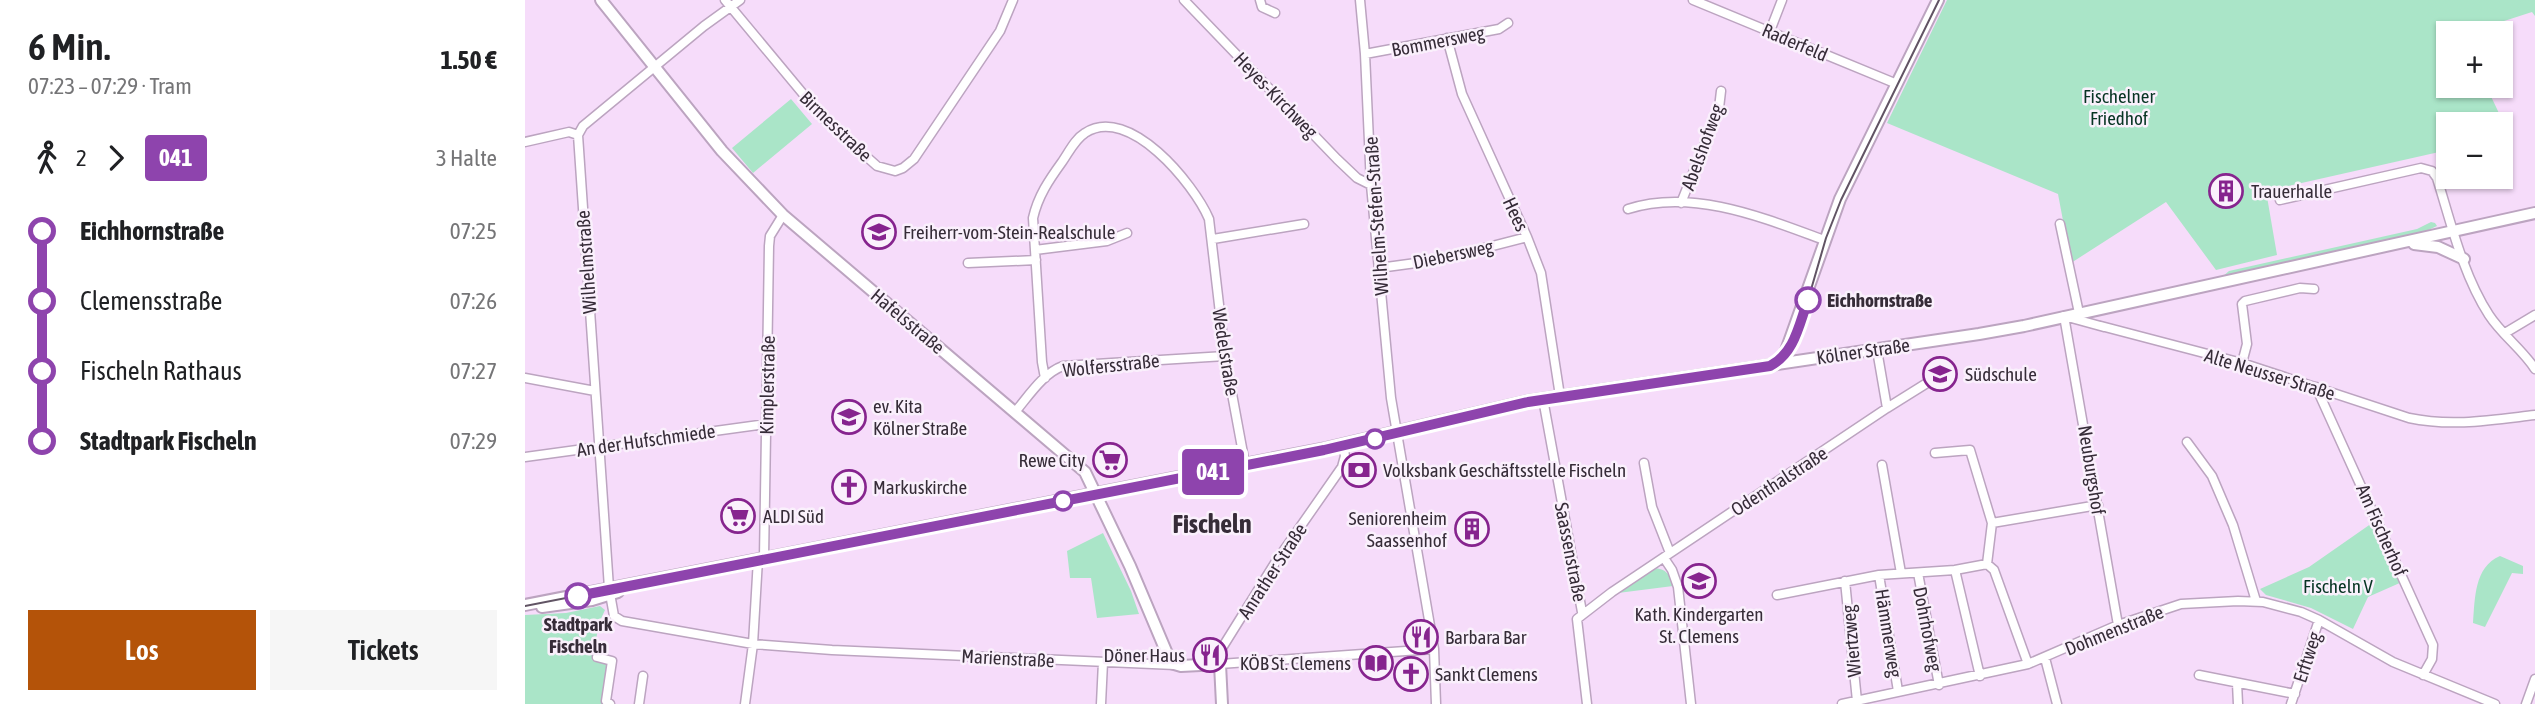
<!DOCTYPE html>
<html lang="de">
<head>
<meta charset="utf-8">
<style>
  body { margin:0; font-family:"Asap Condensed",sans-serif; background:#f6f6f6; color:#202124; height:100vh; display:flex; flex-direction:column; font-size:26px; white-space:nowrap }
  * { box-sizing:border-box; margin:0 }
  p { font-size:23px; color:#757577 }
  .icon { flex:none; width:38px; height:38px; fill:none; stroke:currentColor; stroke-width:2; stroke-linecap:round; stroke-linejoin:round }
  .map { position:relative; flex:1; overflow:hidden }
  .drawer { display:flex; flex-direction:column; background:#fff; width:525px }
  .drawer>* { flex:none }
  .badge { padding:0 14px; border-radius:5px; font-size:24px; line-height:46px }
  .tools { position:absolute; left:1911px; top:21px; display:grid; gap:14px }
  .tools a { display:grid; place-items:center; width:77px; height:77px; border-radius:0px; background:#fff; box-shadow:0 2px 5px #0004; font-size:35px }
  .map>.badge { position:absolute; translate:-50% -50%; box-shadow:0 0 0 4px #fff }
  .legs { display:flex; align-items:center; gap:10px; height:77px; padding:0 28px; font-size:23px }
  .legs p { margin-inline-start:auto }
  .summary { display:flex; align-items:center; justify-content:space-between; height:119px; padding:0 28px }
  h1 { font-size:38px; font-weight:600; line-height:52px }
  .cta { display:flex; gap:14px; margin-top:auto; padding:14px 28px }
  .cta a { flex:1; height:80px; border-radius:0px; background:#b45309; color:#fff; font-size:28px; font-weight:600; line-height:80px; text-align:center }
  .cta a+a { background:#f6f6f6; color:#202124 }
  ul { padding:0 28px; list-style:none }
  li { display:flex; align-items:center; gap:24px; height:70px; font-size:26px }
  li i { display:grid; place-items:center; width:10px; height:100%; margin:0 9px; background:currentColor }
  li i::after { content:''; width:18px; height:18px; margin:-9px; border:5px solid; border-radius:50%; background:#fff }
  li p { margin-inline-start:auto }
  li:first-child i { background:linear-gradient(#0000 50%,currentColor 0) }
  li:last-child i { background:linear-gradient(currentColor 50%,#0000 0) }
  main { display:flex; flex:1; min-height:0 }
  .map>svg:first-child { display:block }
  .green { fill:#aae5c8 }
  .lines { fill:none; stroke-linecap:round; stroke-linejoin:round }
  .street-casing { stroke:#bca4c0; stroke-width:11 }
  .secondary-casing { stroke:#bca4c0; stroke-width:14 }
  .street { stroke:#fff; stroke-width:8 }
  .secondary { stroke:#fff; stroke-width:10 }
  .tram { stroke:#615464; stroke-width:2 }
  .line-1-casing { stroke:#fff; stroke-width:16 }
  .line-1 { stroke:#8e44ad; stroke-width:10 }
  .stop-1-dot { fill:#fff; stroke:#8e44ad; stroke-width:3.5 }
  .labels { text-anchor:middle; stroke-width:5; stroke-linejoin:round; paint-order:stroke }
  .street-label { font-size:19px; fill:#362c38; stroke:#faf0fc }
  .park-label { font-size:19px; fill:#073423; stroke:#faf0fc }
  .poi-label { font-size:19px; fill:#362c38; stroke:#faf0fc; text-anchor:start }
  .stop-label { font-size:19px; font-weight:bold; fill:#362c38; stroke:#faf0fc; text-anchor:start }
  .district-label { font-size:26px; font-weight:bold; fill:#362c38; stroke:#faf0fc }
</style>
</head>
<body>
<main>
<section class="drawer">
<div class="summary"><div><h1>6 Min.</h1><p>07:23 – 07:29 · Tram</p></div><b>1.50 €</b></div>
<div class="legs"><svg class="icon" aria-label="walk" viewBox="0 0 24 24"><circle cx="13" cy="4" r="2"/><path d="M13 8l-2 6 4 7M11 14l-3 7M7 12l3-4h3l4 4"/></svg>2<svg class="icon" aria-label="forward" viewBox="0 0 24 24"><path d="M9 5l7 7-7 7"/></svg><b class="badge" style="background:#8e44ad;color:#fff">041</b><p>3 Halte</p></div>
<ul>
<li><i style="color:#8e44ad"></i><b>Eichhornstraße</b><p>07:25</p></li>
<li><i style="color:#8e44ad"></i><span>Clemensstraße</span><p>07:26</p></li>
<li><i style="color:#8e44ad"></i><span>Fischeln Rathaus</span><p>07:27</p></li>
<li><i style="color:#8e44ad"></i><b>Stadtpark Fischeln</b><p>07:29</p></li>
</ul>
<div class="cta"><a>Los</a><a>Tickets</a></div>
</section>
<div class="map">
<svg width="2010" height="704" viewBox="0 0 2010 704">
  <rect width="100%" height="100%" fill="#f6dcfa"/>
  <path class="green" d="M1422,0H2010V16L2007,12L1942,33H1923V86H1961L1983,132L1982,138L1976,139V124H1923V150L1741,191L1752,255L1691,270L1641,202L1546,263L1533,194L1362,123Z
    M266,99L287,124L228,173L207,148Z
    M1906,222L1910,223L1912,226L1899,232L1697,277L1704,271L1892,229Z
    M1850,521L1877,582L1843,597L1828,629L1786,608L1741,595L1735,589L1784,567Z
    M578,533L606,591L614,614L572,618L566,578H545L542,551Z
    M1975,556L1998,566V574L1987,573L1960,627L1948,623C1950,599 1949,567 1975,556Z
    M1126,568C1140,568 1145,573 1148,586L1093,593L1092,591Z
    M75,606L80,610L74,623L68,657L84,663L77,704H0V615L41,613Z"/>
  <g class="lines">
    <g class="street-casing">
      <path id="street" d="M200,0L299,119L352,166L370,171L378,168L389,159L475,31L488,0
        M215,0L179,26L58,126L53,135L84,588L89,616L97,621L228,644L307,650L650,665
        M659,0L812,159L832,178L846,185
        M735,0L737,7L750,13
        M835,0L840,54L846,185L866,398L909,649L911,704
        M1168,0L1372,84
        M1245,31L1257,0
        M922,38L937,94L1002,237L1016,273L1035,396
        M840,54L974,29L983,23
        M0,142L44,132L53,135
        M1755,200L1896,168L1907,171L1912,178C1926,223 1938,275 1964,315C1977,335 1997,349 2010,369
        M1156,203L1194,108L1196,91
        M1103,209C1167,188 1239,218 1299,240
        M1535,224L1554,313
        M688,239L779,224
        M510,250L582,241L602,233
        M443,263L511,260
        M854,268L913,260L1002,237
        M1576,326L1717,363L1884,418C1927,427 1967,420 2010,415
        M1579,327L1539,316L1593,625
        M1980,333L2010,315
        M1717,363L1722,344L1717,304L1720,301L1775,288L1789,289
        M0,378L70,391
        M520,378L517,362L508,218C513,196 524,180 537,162C544,152 550,139 560,133C604,104 669,184 684,219L700,356L720,464
        M1791,387L1908,645L1907,659L1898,675
        M1018,399L1057,612
        M1362,408L1402,383
        M490,412C503,397 518,373 538,366L700,356
        M1662,442L1687,476L1708,525L1731,601
        M818,445L820,456L817,467L750,563L697,648L695,664L909,649
        M1410,453L1445,450L1467,523
        M0,457L241,424
        M1119,463L1127,507L1145,553
        M1357,465L1376,573
        M239,558L244,246L245,236L258,215
        M1139,558L1147,570L1153,587L1166,704
        M1462,564L1469,570L1503,664
        M1430,570L1455,676
        M1393,573L1414,685
        M1354,575L1373,691
        M1320,581L1332,701
        M1252,595L1354,575L1430,570L1462,564L1467,523L1573,505
        M72,657L87,661L81,701L85,704
        M1520,658L1532,704
        M1674,675L1770,694
        M1712,683L1713,704
        M114,704L118,676
        M220,704L228,644L233,559
        M576,704L578,662
        M1062,704L1052,619L1087,592L1362,408L1352,350
        M1317,704L1503,664L1593,625L1656,604L1713,601L1738,602L1776,612L1794,620L1868,662L1970,704
        M1766,704L1794,620
        M2001,704L2010,679"/>
    </g>
    <g class="secondary-casing">
      <path id="secondary" d="M76,0L197,151L258,215L560,472L605,566L646,663L656,666L695,664L697,704
        M1889,244L1913,247L1939,259
        M1257,362L1315,199L1413,0
        M0,605L801,448L1003,401L1454,334L1499,326L2010,213
        M17,607L67,600L93,592"/>
    </g>
    <use href="#street" class="street"/>
    <use href="#secondary" class="secondary"/>
    <path class="tram" d="M0,606L799,450L1003,402L1245,366L1259,358L1267,343L1283,300L1301,238L1316,200L1414,0"/>
  </g>
  <g class="lines">
    <g class="line-1-casing">
      <path id="line-1" d="M53,596L799,450L1003,402L1245,366C1270,353 1274,324 1283,300"/>
    </g>
    <use href="#line-1" class="line-1"/>
  </g>
  <defs>
    <g id="building-ring" transform="scale(1.75)"><circle r="9.5" fill="#faf0fc" stroke="#86248e" stroke-width="1.5"/><path d="M-4-6H4V6H1V3H-1V6H-4ZM-2.5-4.3h1.7v1.8h-1.7ZM.8-4.3h1.7v1.8H.8ZM-2.5-1h1.7V.8h-1.7ZM.8-1h1.7V.8H.8Z" fill="#86248e"/></g>
    <g id="school-ring" transform="scale(1.75)"><circle r="9.5" fill="#faf0fc" stroke="#86248e" stroke-width="1.5"/><path d="M0-5L7-2L0 1L-7-2ZM-4 1L0 2.5L4 1V4Q0 6-4 4Z" fill="#86248e"/></g>
    <g id="supermarket-ring" transform="scale(1.75)"><circle r="9.5" fill="#faf0fc" stroke="#86248e" stroke-width="1.5"/><path d="M-6-5.5h2.5l.6 2H6L4.5 2H-2.5L-4.4-4H-6ZM-1.5 3.2a1.3 1.3 0 1 0 .1 0ZM3 3.2a1.3 1.3 0 1 0 .1 0Z" fill="#86248e"/></g>
    <g id="bank-ring" transform="scale(1.75)"><circle r="9.5" fill="#faf0fc" stroke="#86248e" stroke-width="1.5"/><path d="M-6-4H6V4H-6ZM0-2.3a2.3 2.3 0 1 0 0 4.6a2.3 2.3 0 1 0 0-4.6Z" fill="#86248e"/></g>
    <g id="church-ring" transform="scale(1.75)"><circle r="9.5" fill="#faf0fc" stroke="#86248e" stroke-width="1.5"/><path d="M-1.2-6h2.4v3.5h3.3v2.4h-3.3V6h-2.4V-.1h-3.3v-2.4h3.3Z" fill="#86248e"/></g>
    <g id="restaurant-ring" transform="scale(1.75)"><circle r="9.5" fill="#faf0fc" stroke="#86248e" stroke-width="1.5"/><path d="M-5-6h1v4h1v-4h1v4h1v-4h1v5L-1.5 .5V6h-2V.5L-5-1ZM5-6V6H3V1.5H1.5Q1.5-4 5-6Z" fill="#86248e"/></g>
    <g id="library-ring" transform="scale(1.75)"><circle r="9.5" fill="#faf0fc" stroke="#86248e" stroke-width="1.5"/><path d="M-6-4Q-3-5.5-.7-3.5V5Q-3 3-6 4ZM6-4Q3-5.5 .7-3.5V5Q3 3 6 4Z" fill="#86248e"/></g>
  </defs>
  <g fill-rule="evenodd">
    <use href="#building-ring" x="1701" y="191"/>
    <use href="#school-ring" x="354" y="232"/>
    <use href="#school-ring" x="1415" y="374"/>
    <use href="#school-ring" x="324" y="417"/>
    <use href="#supermarket-ring" x="585" y="460"/>
    <use href="#bank-ring" x="834" y="470"/>
    <use href="#church-ring" x="324" y="487"/>
    <use href="#supermarket-ring" x="213" y="516"/>
    <use href="#building-ring" x="947" y="529"/>
    <use href="#school-ring" x="1174" y="581"/>
    <use href="#restaurant-ring" x="896" y="637"/>
    <use href="#restaurant-ring" x="685" y="655"/>
    <use href="#library-ring" x="851" y="663"/>
    <use href="#church-ring" x="886" y="674"/>
  </g>
  <g class="stop-1-dot">
    <circle cx="1283" cy="300" r="12"/>
    <circle cx="850" cy="439" r="9"/>
    <circle cx="538" cy="501" r="9"/>
    <circle cx="53" cy="596" r="12"/>
  </g>
  <g class="labels">
    <g class="street-label">
      <text transform="translate(913 41) rotate(-11)" y="7">Bommersweg</text>
      <text transform="translate(1270 42) rotate(23)" y="7">Raderfeld</text>
      <text transform="translate(751 95) rotate(46)" y="7">Heyes-Kirchweg</text>
      <text transform="translate(311 126) rotate(44)" y="7">Birmesstraße</text>
      <text transform="translate(1177 147) rotate(-70)" y="7">Abelshofweg</text>
      <text transform="translate(991 214) rotate(65)" y="7">Hees</text>
      <text transform="translate(851 216) rotate(-94)" y="7">Wilhelm-Stefen-Straße</text>
      <text transform="translate(928 254) rotate(-12)" y="7">Diebersweg</text>
      <text transform="translate(61 262) rotate(-94)" y="7">Wilhelmstraße</text>
      <text transform="translate(383 321) rotate(40)" y="7">Hafelsstraße</text>
      <text transform="translate(1338 351) rotate(-8)" y="7">Kölner Straße</text>
      <text transform="translate(701 352) rotate(81)" y="7">Wedelstraße</text>
      <text transform="translate(586 365) rotate(-6)" y="7">Wolfersstraße</text>
      <text transform="translate(1745 374) rotate(17)" y="7">Alte Neusser Straße</text>
      <text transform="translate(242 385) rotate(-89)" y="7">Kimplerstraße</text>
      <text transform="translate(121 440) rotate(-8)" y="7">An der Hufschmiede</text>
      <text transform="translate(1567 470) rotate(81)" y="7">Neuburgshof</text>
      <text transform="translate(1254 481) rotate(-33)" y="7">Odenthalstraße</text>
      <text transform="translate(1857 530) rotate(66)" y="7">Am Fischerhof</text>
      <text transform="translate(1046 552) rotate(79)" y="7">Saassenstraße</text>
      <text transform="translate(747 571) rotate(-57)" y="7">Anrather Straße</text>
      <text transform="translate(1403 629) rotate(79)" y="7">Dohrhofweg</text>
      <text transform="translate(1589 630) rotate(-22)" y="7">Dohmenstraße</text>
      <text transform="translate(1364 633) rotate(81)" y="7">Hämmerweg</text>
      <text transform="translate(1326 641) rotate(-95)" y="7">Wiertzweg</text>
      <text transform="translate(1782 657) rotate(-72)" y="7">Erftweg</text>
      <text transform="translate(483 658) rotate(3)" y="7">Marienstraße</text>
    </g>
    <g class="park-label">
      <text x="1594" y="103">Fischelner<tspan x="1594" dy="22">Friedhof</tspan></text>
      <text x="1813" y="593">Fischeln V</text>
    </g>
    <g class="poi-label">
      <text x="1726" y="198">Trauerhalle</text>
      <text x="378" y="239">Freiherr-vom-Stein-Realschule</text>
      <text x="1440" y="381">Südschule</text>
      <text x="348" y="413">ev. Kita<tspan x="348" dy="22">Kölner Straße</tspan></text>
      <text x="560" y="467" text-anchor="end">Rewe City</text>
      <text x="858" y="477">Volksbank Geschäftsstelle Fischeln</text>
      <text x="348" y="494">Markuskirche</text>
      <text x="238" y="523">ALDI Süd</text>
      <text x="922" y="525" text-anchor="end">Seniorenheim<tspan x="922" dy="22">Saassenhof</tspan></text>
      <text x="1174" y="621" text-anchor="middle">Kath. Kindergarten<tspan x="1174" dy="22">St. Clemens</tspan></text>
      <text x="920" y="644">Barbara Bar</text>
      <text x="660" y="662" text-anchor="end">Döner Haus</text>
      <text x="826" y="670" text-anchor="end">KÖB St. Clemens</text>
      <text x="910" y="681">Sankt Clemens</text>
    </g>
    <g class="stop-label">
      <text x="1302" y="307">Eichhornstraße</text>
      <text x="53" y="631" text-anchor="middle">Stadtpark<tspan x="53" dy="22">Fischeln</tspan></text>
    </g>
    <g class="district-label">
      <text x="687" y="533">Fischeln</text>
    </g>
  </g>
</svg>
<div class="tools">
<a>+</a>
<a>−</a>
</div>
<b class="badge" style="left:688px;top:472px;background:#8e44ad;color:#fff">041</b>
</div>
</main>
</body>
</html>
